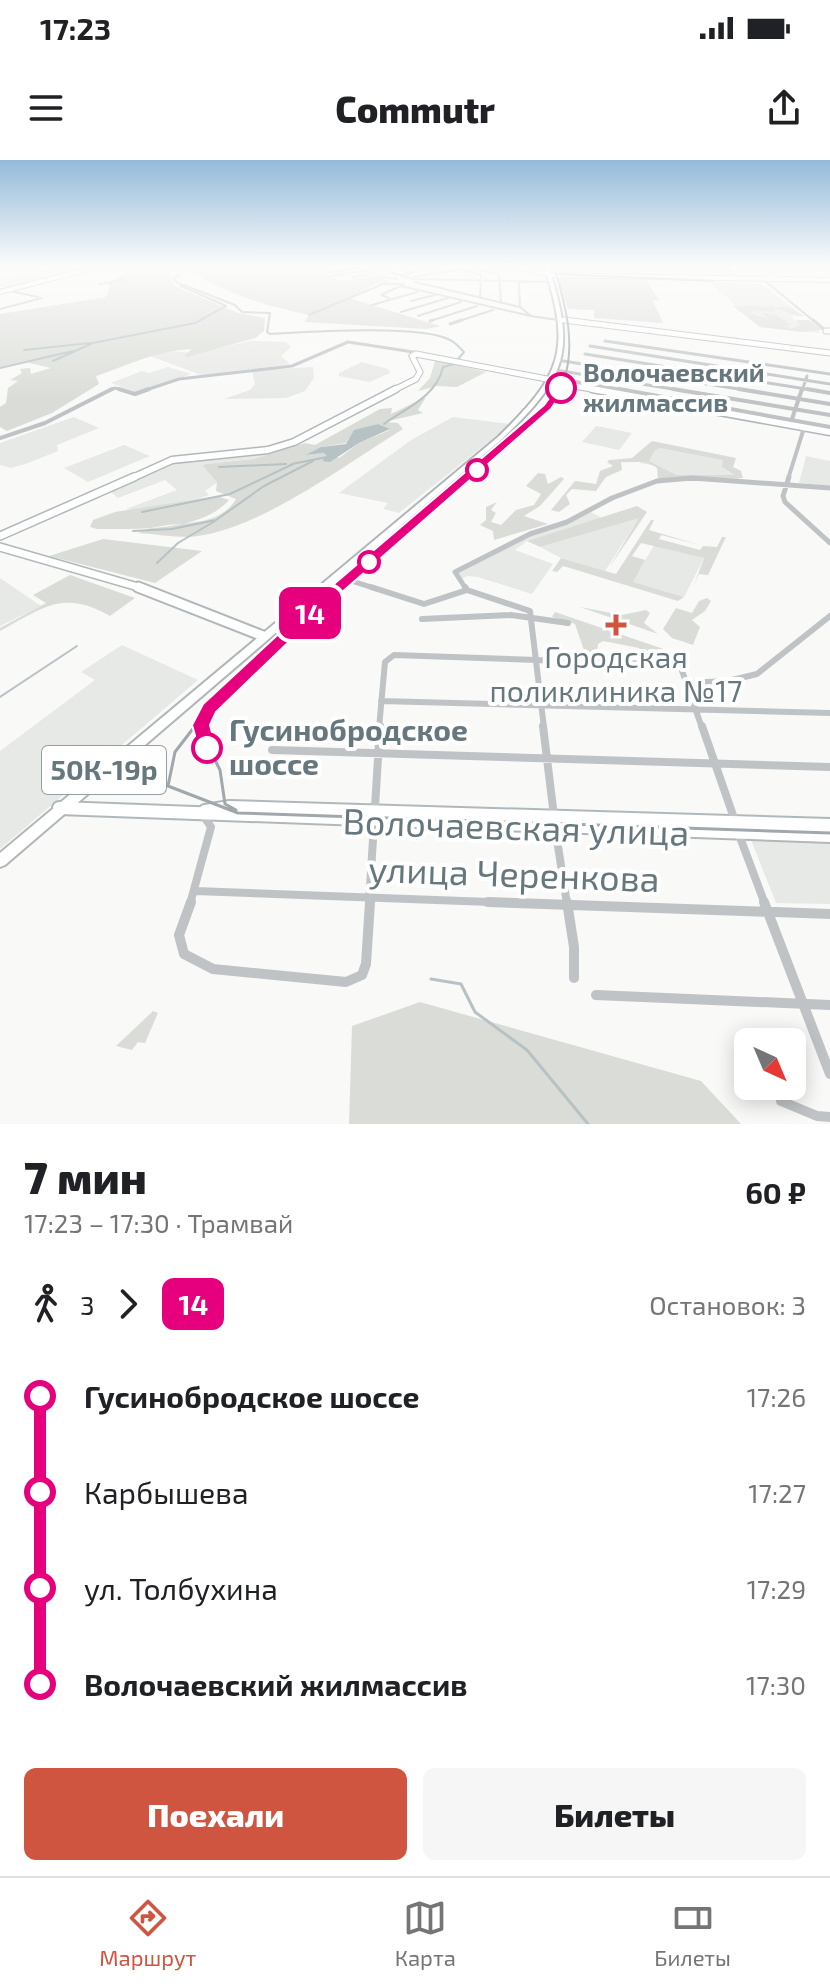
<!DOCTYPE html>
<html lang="ru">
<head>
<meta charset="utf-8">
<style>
  body { margin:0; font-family:"Exo 2",sans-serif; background:#f6f6f6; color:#202124; height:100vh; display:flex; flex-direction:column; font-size:30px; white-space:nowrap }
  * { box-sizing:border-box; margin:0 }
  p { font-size:26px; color:#757577 }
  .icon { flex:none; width:44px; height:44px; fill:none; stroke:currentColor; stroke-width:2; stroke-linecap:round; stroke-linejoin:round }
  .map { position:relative; height:964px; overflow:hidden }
  .side { display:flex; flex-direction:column; background:#fff; flex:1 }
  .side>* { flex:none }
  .badge { padding:0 16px; border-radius:12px; font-size:28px; line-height:52px }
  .needle { width:52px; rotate:136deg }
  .tools { position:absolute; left:734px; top:868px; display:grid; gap:16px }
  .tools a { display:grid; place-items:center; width:72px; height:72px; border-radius:12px; background:#fff; box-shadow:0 4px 20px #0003; font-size:40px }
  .map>.badge { position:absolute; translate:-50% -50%; box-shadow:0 0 0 4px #fff }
  .legs { display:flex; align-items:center; gap:12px; height:88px; padding:0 24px; font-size:26px }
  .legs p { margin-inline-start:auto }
  .head { display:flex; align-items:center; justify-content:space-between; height:136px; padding:0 24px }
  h1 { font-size:44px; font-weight:800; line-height:60px }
  .button { display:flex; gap:16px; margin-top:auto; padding:16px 24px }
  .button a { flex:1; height:92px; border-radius:12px; background:#cf5541; color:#fff; font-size:32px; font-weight:800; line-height:92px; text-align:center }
  .button a+a { background:#f6f6f6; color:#202124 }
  ul { padding:0 24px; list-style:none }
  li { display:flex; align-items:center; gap:28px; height:96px; font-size:30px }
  li i { display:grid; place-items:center; width:12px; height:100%; margin:0 10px; background:currentColor }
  li i::after { content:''; width:20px; height:20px; margin:-10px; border:6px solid; border-radius:50%; background:#fff }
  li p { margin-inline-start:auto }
  li:first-child i { background:linear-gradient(#0000 50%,currentColor 0) }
  li:last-child i { background:linear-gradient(currentColor 50%,#0000 0) }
  .status { display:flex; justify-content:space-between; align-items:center; height:56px; padding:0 40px; background:#fff; direction:ltr }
  .status svg { height:22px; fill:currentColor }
  header { display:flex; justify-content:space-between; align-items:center; height:104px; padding:0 24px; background:#fff; font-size:36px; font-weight:800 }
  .tab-bar { display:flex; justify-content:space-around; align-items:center; height:112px; border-top:2px solid #e0e0e0; background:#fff; font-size:22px; color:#757577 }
  .tab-bar a { display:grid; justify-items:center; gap:4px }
  .tab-bar .on { color:#cf5541 }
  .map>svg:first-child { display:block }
  .built { fill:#e7e9e7 }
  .green { fill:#daddd7; fill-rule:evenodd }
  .water { fill:#b7c2c5 }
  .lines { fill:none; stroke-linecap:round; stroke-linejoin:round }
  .stream-far1 { stroke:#b7c2c5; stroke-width:2 }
  .stream { stroke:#b7c2c5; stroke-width:3 }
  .secondary-far5-casing { stroke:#b1b8bb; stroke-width:6 }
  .secondary-far4-casing { stroke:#b1b8bb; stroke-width:7 }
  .secondary-far3-casing { stroke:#b1b8bb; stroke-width:9 }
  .secondary-far2-casing { stroke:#b1b8bb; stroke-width:10 }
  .secondary-far1-casing { stroke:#b1b8bb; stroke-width:13 }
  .secondary-casing { stroke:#b1b8bb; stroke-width:16 }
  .primary-casing { stroke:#b1b6b9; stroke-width:4 }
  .street-far6 { stroke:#bfc3c6; stroke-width:2 }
  .street-far5 { stroke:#bfc3c6; stroke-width:3 }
  .street-far4 { stroke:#bfc3c6; stroke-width:4 }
  .street-far3 { stroke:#bfc3c6; stroke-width:5 }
  .street-far2 { stroke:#bfc3c6; stroke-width:6 }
  .street-far1 { stroke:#bfc3c6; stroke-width:8 }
  .street { stroke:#bfc3c6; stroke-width:10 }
  .secondary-far5 { stroke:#fff; stroke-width:4 }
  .secondary-far4 { stroke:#fff; stroke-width:5 }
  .secondary-far3 { stroke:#fff; stroke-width:6 }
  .secondary-far2 { stroke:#fff; stroke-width:7 }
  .secondary-far1 { stroke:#fff; stroke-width:9 }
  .secondary { stroke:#fff; stroke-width:12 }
  .primary { fill:#fff; fill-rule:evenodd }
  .tram-far1 { stroke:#a1a8ac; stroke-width:2 }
  .tram { stroke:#a1a8ac; stroke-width:3 }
  .line-1 { fill:#e6007e; stroke:#fff; stroke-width:2 }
  .stop-1-dot { fill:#fff; stroke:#e6007e; stroke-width:4 }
  .poi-dot { fill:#cf5541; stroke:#fff; stroke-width:3 }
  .labels { text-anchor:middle; stroke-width:8; stroke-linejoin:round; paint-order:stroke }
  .far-stop-label { font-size:26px; font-weight:bold; fill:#67777e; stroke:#fff; text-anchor:start }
  .shield { fill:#fff; stroke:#95a0a5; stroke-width:2 }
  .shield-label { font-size:28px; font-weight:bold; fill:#67777e }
  .poi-label { font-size:30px; fill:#67777e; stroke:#fff }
  .stop-label { font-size:30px; font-weight:bold; fill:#67777e; stroke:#fff; text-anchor:start }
  .near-street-label { font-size:36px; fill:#67777e; stroke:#fff }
</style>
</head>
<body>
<div class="status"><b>17:23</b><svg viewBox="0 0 49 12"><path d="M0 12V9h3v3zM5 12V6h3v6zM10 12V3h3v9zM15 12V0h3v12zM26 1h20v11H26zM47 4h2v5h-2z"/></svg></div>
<header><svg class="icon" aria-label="menu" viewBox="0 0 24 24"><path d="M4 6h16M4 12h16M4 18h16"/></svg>Commutr<svg class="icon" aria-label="share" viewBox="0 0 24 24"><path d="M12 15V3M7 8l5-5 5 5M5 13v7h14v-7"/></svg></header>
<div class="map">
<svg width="830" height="964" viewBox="0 0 830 964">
  <rect width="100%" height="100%" fill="#f9f9f7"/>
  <path class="built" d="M58,106L81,109L7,129L0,127V119Z
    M708,121L763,125L803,156H791L797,162L808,163L820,173L760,167Z
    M250,181L286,182L291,187L281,196L290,204L204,216L150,196L167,191L197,193Z
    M362,202L388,209L390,213L369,222L339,216V213Z
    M168,207L191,214L139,233L111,223L142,211L149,213Z
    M313,207L314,218L305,231L286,238L224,239L250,230L255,224L252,210Z
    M74,257L99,268L57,285L58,291L28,303L11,308L0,305V283Z
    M453,257L511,264L399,353L383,349L388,343L339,333L411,280Z
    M596,266L632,273L619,290L582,282Z
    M303,282L292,289L253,299L206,304L218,322L205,331L209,335L197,339L133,350L126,349L177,330L165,320L118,338L110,331L174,302L260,295Z
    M655,283L734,299L730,309L741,312L739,320L668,318L657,306L640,303Z
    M124,285L150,296L88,322L64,308Z
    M806,296L830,301V326L799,323Z
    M591,352L602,358L527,381L515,390L553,404L532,434L478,417L467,416L460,421L457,413L526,377Z
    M640,357L605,411L561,398L540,387Z
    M655,384L704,398L684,437L632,422Z
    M0,418L41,446L0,466Z
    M122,485L198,520L0,689V591L95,520L81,512Z
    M751,680L830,682V744L776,743Z"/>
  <path class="green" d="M138,106H168L174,126L238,153L265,158L264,171L255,178L187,197L185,195L192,189C154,191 132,204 96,216L99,224L52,253L7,271L0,267V247L6,243L8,228L18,221L10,220L22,213L20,209L30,208L31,214L51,208L25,202L0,207V154L106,137L110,126L107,124Z
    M200,106H350L320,112L342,121L376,116L392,122L376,124L349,138L440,166L427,169L304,162L309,155C266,146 230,135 192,112L202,110Z
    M565,117L646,119L659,140L653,141L663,163L594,158V150L568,149L558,119Z
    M733,146L788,147L804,156C787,155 785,149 773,149L775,152L743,149L756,151L749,153L768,159L765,155L759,153L776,155L792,165H787L790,169L800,166L796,160H809L822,170L802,172L760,167Z
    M435,201H440L486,212L457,227L437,226L418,231L430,218Z
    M426,237L418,250L423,253L384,262L398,263L403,269C346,304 254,374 188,377C172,377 154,374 138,373C167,357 216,373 236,339L216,331L217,322L203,306L206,304L254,299L305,283L315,285L380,249L392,248L391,254ZM378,264L390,270L359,283L339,298L324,293L305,295L321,287L346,283L353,273Z
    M652,281L736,298L733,307L741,311L743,318L658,319L657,308C645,299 636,303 621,302L622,310L606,317L596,331L572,329L566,335L570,344L559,352L551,350L575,321L596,324L600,311L613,306L607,302L609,300L632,298ZM660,288L723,300L722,307L735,315H676L649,301L655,290Z
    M538,313L545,314L548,324L561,317L564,319L540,346L524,356L548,364L494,380L493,371L480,365L486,360V347L497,342L491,350L496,353L491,362L501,365L516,350L534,345L541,334L526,326Z
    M217,336L229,340C201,372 136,369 97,369L90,367L93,360L115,352Z
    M637,346L647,352L609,408L639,358L540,387L527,381Z
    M651,360H654L649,370L700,385L661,375L659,379L700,390L703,386L717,387L722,377H726L708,415L699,414L694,425L704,398L641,383L632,396L645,400L633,422L684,437L678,441L563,406L557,412L552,411L561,398L616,414Z
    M103,379L202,391L155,423L49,396Z
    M70,415L135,438L110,456C63,429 43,448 0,471V468L46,443L33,435Z
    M707,438L711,441L705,451L692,460L700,467L693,485L672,478L663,469L676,448L692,453L699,441Z
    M580,447L622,455L646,450L650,453L644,463L658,474Z
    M555,452L687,497L682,502L651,501L639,488L603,481L598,484L597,493L587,499L575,464L552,457Z
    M420,842L701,921L741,964H349L352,866Z
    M153,851L158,853L145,883L138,882L132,890L116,886Z"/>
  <path class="water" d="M378,264L390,269L359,283L330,302L322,301L327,296L324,293L305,295L321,287L346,284L354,270Z"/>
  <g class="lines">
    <path class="stream-far1" d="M181,115L174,118L176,122L235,145L242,152L270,153L267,172L270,174C306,172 421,164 450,180C455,182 460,188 464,192L454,204L443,207C437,236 406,248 384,264
      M24,190L90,183
      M53,201L93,183L195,163L226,146L181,126
      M0,208L73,191
      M292,304L327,297
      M219,307L286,304
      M142,352L230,334L293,304
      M133,371L172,369L216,360L264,326L313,301
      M157,403L178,383L215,361
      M0,537L77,486"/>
    <path class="stream" d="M431,819L461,824L475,852L527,890L588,964"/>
    <g class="secondary-far5-casing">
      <path id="secondary-far5" d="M513,106L550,115L830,120
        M753,106L777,119
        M0,132L100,106
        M564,160L580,162"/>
    </g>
    <g class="secondary-far4-casing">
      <path id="secondary-far4" d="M564,160L830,193
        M826,171H830
        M551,222L603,231
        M392,231L416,219L420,212L412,196L416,194L552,220"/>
    </g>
    <g class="secondary-far3-casing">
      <path id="secondary-far3" d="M592,229L830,272
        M130,319L172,300L268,290L294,282L396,229"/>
    </g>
    <g class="secondary-far2-casing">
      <path id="secondary-far2" d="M0,376L134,317
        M0,387L145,429"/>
    </g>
    <g class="secondary-far1-casing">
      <path id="secondary-far1" d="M138,427L263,476"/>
    </g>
    <g class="secondary-casing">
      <path id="secondary" d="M59,648L830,676
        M205,651L230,647L830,665"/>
    </g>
    <g class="primary-casing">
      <path id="primary" d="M544,106H548C577,192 566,218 502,279L5,705L0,707V693L498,277C561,216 572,191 544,106Z"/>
    </g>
    <path class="street-far6" d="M371,106L412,119L552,122
      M400,106L417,112L400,115
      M723,106L741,119
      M476,108L499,115L501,143
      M369,110L381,117L397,119
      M463,110L481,115L480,138
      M324,113L367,106
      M331,116L395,106
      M353,117L373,114
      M415,117L479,106
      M764,120L815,162
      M415,122L520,147L531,156L564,161
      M519,122L520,147
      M100,124L123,120
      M401,126L531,156
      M0,129L38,137
      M389,138L381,135L403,125
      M411,141L435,135
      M372,145L417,132
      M0,149L42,138
      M401,152L448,138
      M309,155L383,124H404
      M418,156L461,142
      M430,161L477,146
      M456,162L493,150"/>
    <path class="street-far5" d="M557,160L564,161
      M813,160L826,171
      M430,161L433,160
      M450,164L462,160
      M605,181L830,214
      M590,186L830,224
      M585,194L819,231
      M557,200L751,231
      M555,210L685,231
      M572,221L630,231
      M108,231L115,228L126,231
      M143,231L179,219L292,206L348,182L420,193
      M802,231L807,216"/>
    <path class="street-far4" d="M119,229L135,234L149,229
      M619,229L830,267
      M673,229L830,255
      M739,229L830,244
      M807,229L830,233
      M791,262L802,229
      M0,278L45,263L112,229
      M684,319H702
      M788,319L804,268"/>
    <path class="street-far3" d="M789,317L783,336L785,342L830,383
      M336,416L377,429
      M466,429L455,412L530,374L567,362L612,338L657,321L692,318L830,328"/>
    <path class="street-far2" d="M371,427L424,444L467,430L465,427
      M467,430L530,451L544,568
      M422,459L511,455L568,463
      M685,523L728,521L757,514L830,456
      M381,541L830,553
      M379,568L385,502L394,495L680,505L702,568"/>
    <path class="street-far1" d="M543,566L554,656
      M702,566L735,661
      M272,590L830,607
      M555,667L567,744
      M738,672L765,744
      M195,731L544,744
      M190,744L211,667L203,655
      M369,744L380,566"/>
    <path class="street" d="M191,742L179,775L184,794L213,809L346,822L362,815L366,804L370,742
      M488,742L830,754
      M567,742L574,787V818
      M764,742L830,914
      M596,835L830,845
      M781,941L817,956L830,957"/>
    <use href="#secondary-far5" class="secondary-far5"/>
    <use href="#secondary-far4" class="secondary-far4"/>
    <use href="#secondary-far3" class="secondary-far3"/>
    <use href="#secondary-far2" class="secondary-far2"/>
    <use href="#secondary-far1" class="secondary-far1"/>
    <use href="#secondary" class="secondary"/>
    <use href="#primary" class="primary"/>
    <path class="tram-far1" d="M555,114L714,121
      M194,568L266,490L522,270C535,256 556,241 563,223C577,184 565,144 554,106
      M202,568L206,553"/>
    <path class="tram" d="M195,566L175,592L168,626L238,653L830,673
      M202,566L205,580L220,610L225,644L236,650"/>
  </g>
  <linearGradient id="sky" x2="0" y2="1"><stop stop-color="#94bada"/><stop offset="0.44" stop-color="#fcfcfb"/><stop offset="1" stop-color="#fcfcfb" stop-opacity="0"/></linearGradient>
  <rect width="830" height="241" fill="url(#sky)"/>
  <path class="line-1" d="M558,226L565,228L551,249L324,448L216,552L210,565L216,588L207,595L200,593L192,565L203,544L314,441L544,245Z"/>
  <g class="stop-1-dot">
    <circle cx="561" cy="228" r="14"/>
    <circle cx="477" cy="310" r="10"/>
    <circle cx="369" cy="402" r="10"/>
    <circle cx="207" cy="588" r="14"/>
  </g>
  <path class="poi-dot" d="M612 453h8v8h8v8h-8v8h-8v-8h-8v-8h8z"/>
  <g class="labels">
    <g class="far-stop-label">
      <text x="583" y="222">Волочаевский<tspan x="583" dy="30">жилмассив</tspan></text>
    </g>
    <rect class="shield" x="42" y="586" width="124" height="48" rx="6"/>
    <g class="shield-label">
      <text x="104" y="620">50К-19р</text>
    </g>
    <g class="poi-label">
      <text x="616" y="508">Городская<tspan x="616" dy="34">поликлиника №17</tspan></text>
    </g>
    <g class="stop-label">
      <text x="229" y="581">Гусинобродское<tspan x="229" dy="34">шоссе</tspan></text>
    </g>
    <g class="near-street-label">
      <text transform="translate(516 667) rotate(2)" y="13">Волочаевская улица</text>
      <text transform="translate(514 714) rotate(2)" y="13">улица Черенкова</text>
    </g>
  </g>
</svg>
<div class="tools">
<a><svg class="needle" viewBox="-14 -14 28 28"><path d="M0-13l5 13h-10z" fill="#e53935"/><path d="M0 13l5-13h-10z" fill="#757577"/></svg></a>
</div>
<b class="badge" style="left:310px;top:453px;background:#e6007e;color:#fff">14</b>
</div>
<section class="side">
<div class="head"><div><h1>7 мин</h1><p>17:23 – 17:30 · Трамвай</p></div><b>60 ₽</b></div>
<div class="legs"><svg class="icon" aria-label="walk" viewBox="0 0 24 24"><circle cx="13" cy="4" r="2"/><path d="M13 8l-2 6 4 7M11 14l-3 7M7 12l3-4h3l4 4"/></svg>3<svg class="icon" aria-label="forward" viewBox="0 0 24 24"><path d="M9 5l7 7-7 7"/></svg><b class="badge" style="background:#e6007e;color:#fff">14</b><p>Остановок: 3</p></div>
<ul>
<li><i style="color:#e6007e"></i><b>Гусинобродское шоссе</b><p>17:26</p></li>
<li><i style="color:#e6007e"></i><span>Карбышева</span><p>17:27</p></li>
<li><i style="color:#e6007e"></i><span>ул. Толбухина</span><p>17:29</p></li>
<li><i style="color:#e6007e"></i><b>Волочаевский жилмассив</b><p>17:30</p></li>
</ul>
<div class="button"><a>Поехали</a><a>Билеты</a></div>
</section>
<nav class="tab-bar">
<a class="on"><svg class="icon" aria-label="directions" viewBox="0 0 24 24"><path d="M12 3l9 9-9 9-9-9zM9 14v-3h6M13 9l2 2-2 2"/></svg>Маршрут</a>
<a><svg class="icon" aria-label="map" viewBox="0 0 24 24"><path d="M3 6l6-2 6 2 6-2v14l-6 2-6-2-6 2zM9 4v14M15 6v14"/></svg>Карта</a>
<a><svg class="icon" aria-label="tickets" viewBox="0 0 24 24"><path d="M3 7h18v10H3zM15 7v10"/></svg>Билеты</a>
</nav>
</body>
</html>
